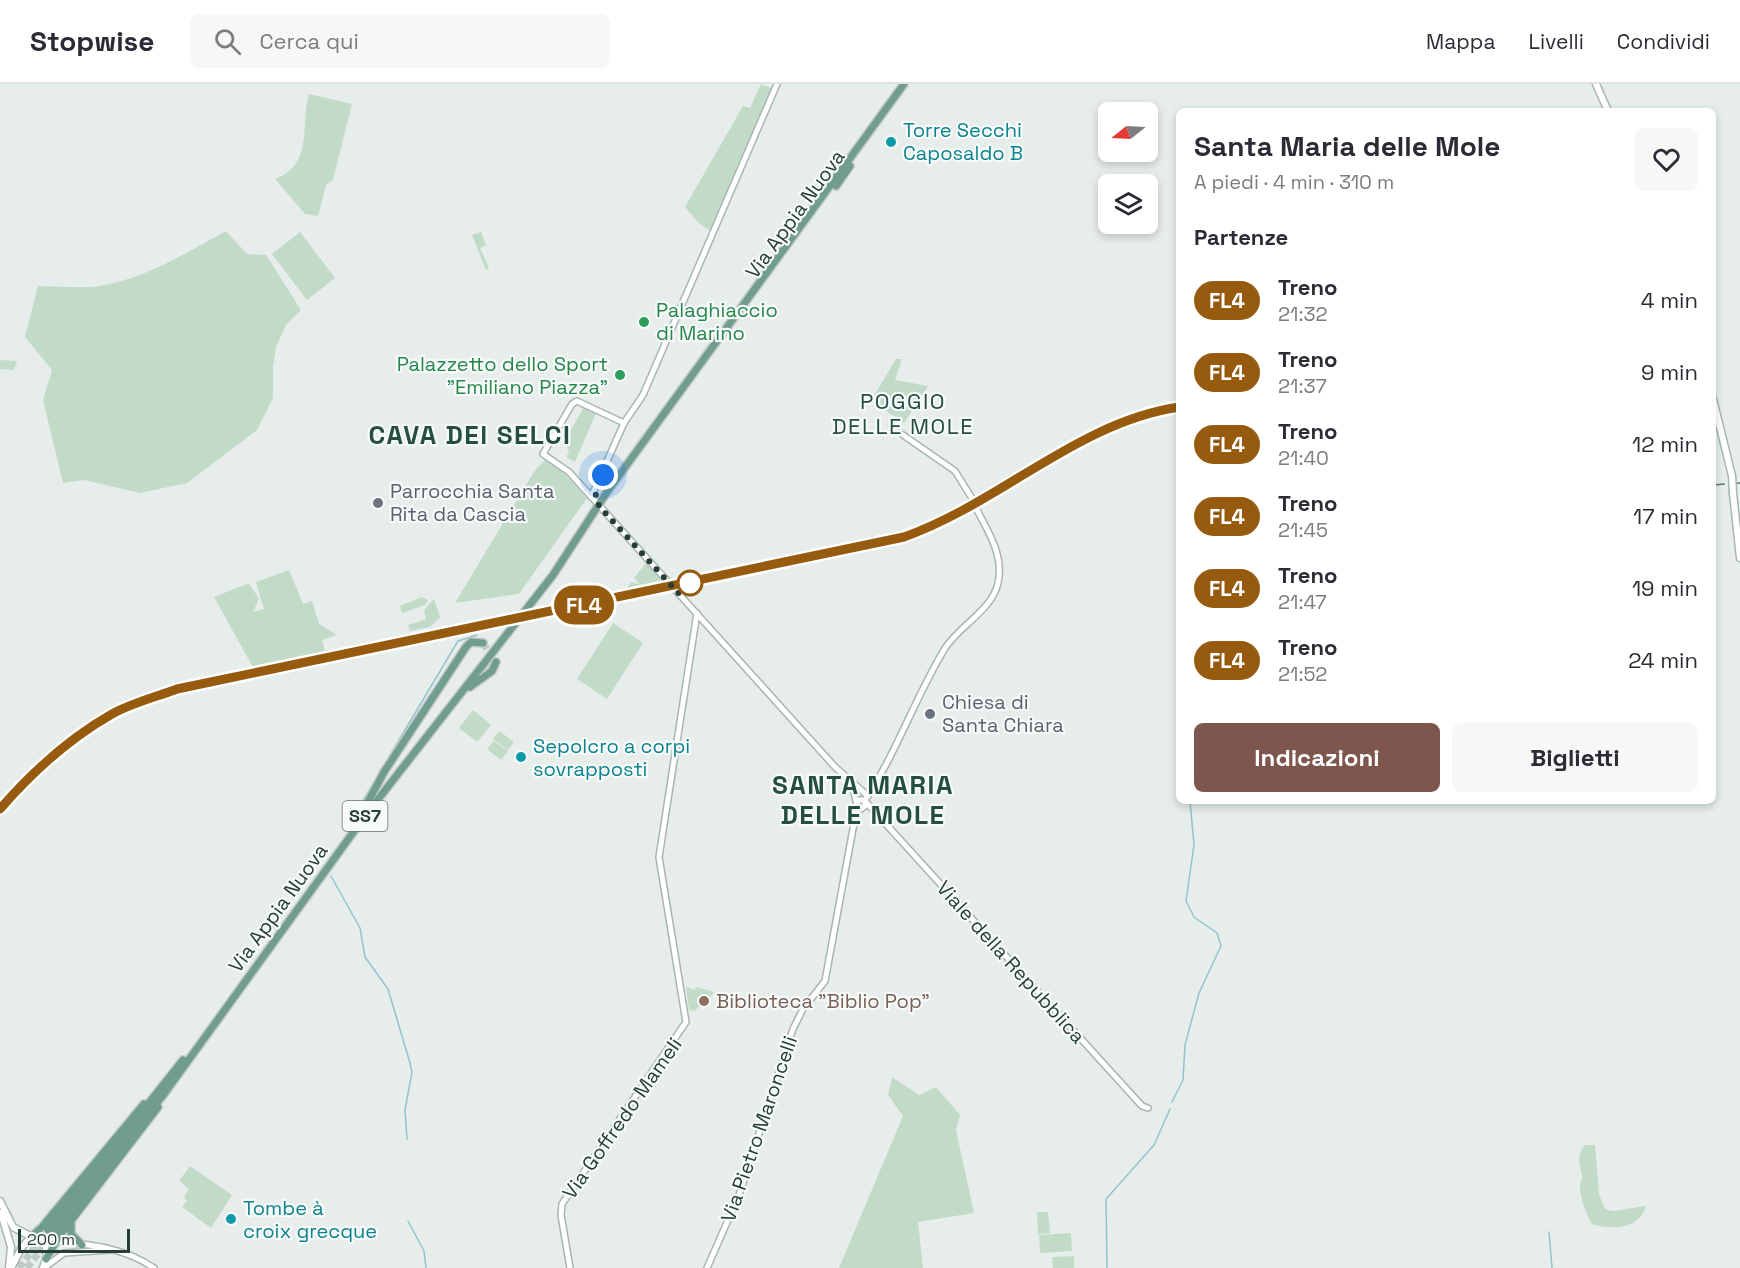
<!DOCTYPE html>
<html lang="it">
<head>
<meta charset="utf-8">
<style>
  body { margin:0; font-family:"Space Grotesk",sans-serif; background:#f7f7f7; color:#2b2b33; height:100vh; display:flex; flex-direction:column; font-size:22px; white-space:nowrap }
  * { box-sizing:border-box; margin:0 }
  p { font-size:20px; color:#7c7c81 }
  .icon { flex:none; width:33px; height:33px; fill:none; stroke:currentColor; stroke-width:2; stroke-linecap:round; stroke-linejoin:round }
  .map { position:relative; flex:1; overflow:hidden }
  .details { position:absolute; left:1176px; top:24px; width:540px; height:696px; display:flex; flex-direction:column; background:#fff; border-radius:9px; box-shadow:0 3px 9px #0003 }
  .details>* { flex:none }
  .badge { padding:0 12px; border-radius:20px; font-size:21px; line-height:39px }
  .needle { width:39px; rotate:252deg }
  .controls { position:absolute; left:1098px; top:18px; display:grid; gap:12px }
  .controls a { display:grid; place-items:center; width:60px; height:60px; border-radius:9px; background:#fff; box-shadow:0 3px 9px #0003; font-size:30px }
  .scale { position:absolute; left:18px; bottom:15px; width:112px; box-sizing:border-box; padding-left:6px; border:3px solid #273d37; border-top:0; font-size:16px; line-height:21px; white-space:nowrap; color:#273d37; -webkit-text-stroke:4px #f6faf8; paint-order:stroke }
  .you { position:absolute; width:30px; height:30px; margin:-15px; border:4px solid #fff; border-radius:50%; background:#1a73e8; box-shadow:0 0 0 9px #1a73e833 }
  .map>.badge { position:absolute; translate:-50% -50%; box-shadow:0 0 0 3px #fff }
  h2 { padding:0 18px; font-size:22px; line-height:54px }
  .round { display:grid; place-items:center; flex:none; width:63px; height:63px; border-radius:9px; background:#f7f7f7 }
  .headline { display:flex; align-items:center; justify-content:space-between; height:102px; padding:0 18px }
  h1 { font-size:28px; font-weight:700; line-height:45px }
  .action { display:flex; gap:12px; margin-top:auto; padding:12px 18px }
  .action a { flex:1; height:69px; border-radius:9px; background:#7d564e; color:#fff; font-size:24px; font-weight:700; line-height:69px; text-align:center }
  .action a+a { background:#f7f7f7; color:#2b2b33 }
  ul { padding:0; list-style:none }
  li { display:flex; align-items:center; gap:18px; height:72px; padding:0 18px }
  li div { flex:1 }
  li b { display:block; font-size:22px }
  li em { font-style:normal }
  li .badge { min-width:66px; font-weight:700; text-align:center }
  header { display:flex; align-items:center; gap:36px; box-sizing:border-box; height:84px; padding:0 30px; background:#fff; border-bottom:2px solid #e1e1e2 }
  header strong { font-size:28px }
  nav { display:flex; gap:33px; margin-inline-start:auto; font-size:21px }
  .search { width:420px; height:54px; background:#f7f7f7; display:flex; align-items:center; gap:15px; box-sizing:border-box; padding:0 21px; border-radius:9px; color:#7c7c81; font-size:22px }
  .map>svg:first-child { display:block }
  .green { fill:#c2dbc8 }
  .lines { fill:none; stroke-linecap:round; stroke-linejoin:round }
  .stream { stroke:#95c3cb; stroke-width:1.5 }
  .primary-tunnel { stroke:#c0cac6; stroke-width:7; stroke-dasharray:7 3.5; stroke-linecap:butt }
  .tertiary-casing { stroke:#a9b5b1; stroke-width:8 }
  .secondary-casing { stroke:#a6b7b1; stroke-width:9 }
  .primary-casing { stroke:#c3c9c7; stroke-width:10 }
  .tertiary { stroke:#fff; stroke-width:5 }
  .secondary { stroke:#fff; stroke-width:6 }
  .primary { stroke:#709d90; stroke-width:7 }
  .rail { stroke:#627872; stroke-width:1.5; stroke-dasharray:12 6; stroke-linecap:butt }
  .tertiary-bridge-casing { stroke:#a9b5b1; stroke-width:8; stroke-linecap:butt }
  .secondary-bridge-casing { stroke:#a6b7b1; stroke-width:9; stroke-linecap:butt }
  .tertiary-bridge { stroke:#fff; stroke-width:5 }
  .secondary-bridge { stroke:#fff; stroke-width:6 }
  .line-casing { stroke:#fff; stroke-width:14 }
  .line { stroke:#965b0e; stroke-width:9 }
  .walk { stroke:#273d37; stroke-width:6; stroke-dasharray:0 10.8 }
  .culture-dot { fill:#0f9aa8; stroke:#f6faf8; stroke-width:2 }
  .leisure-dot { fill:#2e9e5b; stroke:#f6faf8; stroke-width:2 }
  .worship-dot { fill:#6b7280; stroke:#f6faf8; stroke-width:2 }
  .stop-dot { fill:#fff; stroke:#965b0e; stroke-width:3 }
  .education-dot { fill:#8d6e63; stroke:#f6faf8; stroke-width:2 }
  .labels { text-anchor:middle; stroke-width:4.5; stroke-linejoin:round; paint-order:stroke }
  .shield { fill:#f6faf8; stroke:#657671; stroke-width:1.5 }
  .shield-label { font-size:18px; font-weight:bold; fill:#273d37 }
  .culture-label { font-size:20px; fill:#0d838f; stroke:#f6faf8; text-anchor:start }
  .street-label { font-size:20px; fill:#273d37; stroke:#f6faf8 }
  .leisure-label { font-size:20px; fill:#27864d; stroke:#f6faf8; text-anchor:start }
  .worship-label { font-size:20px; fill:#5b616d; stroke:#f6faf8; text-anchor:start }
  .education-label { font-size:20px; fill:#785e54; stroke:#f6faf8; text-anchor:start }
  .quarter-label { font-size:22px; letter-spacing:1.5px; fill:#254d42; stroke:#f6faf8 }
  .district-label { font-size:26px; font-weight:bold; letter-spacing:1.5px; fill:#254d42; stroke:#f6faf8 }
</style>
</head>
<body>
<header>
<strong>Stopwise</strong>
<div class="search"><svg class="icon" aria-label="search" viewBox="0 0 24 24"><circle cx="10" cy="10" r="6"/><path d="M15 15l6 6"/></svg>Cerca qui</div>
<nav><a>Mappa</a><a>Livelli</a><a>Condividi</a></nav>
</header>
<div class="map">
<svg width="1740" height="1184" viewBox="0 0 1740 1184">
  <rect width="100%" height="100%" fill="#e6edea"/>
  <path class="green" d="M761,0L773,5L713,144L709,146L699,139L685,123L743,22L750,24Z
    M309,10L352,20L333,96L326,101L318,132L305,130L275,95C314,81 300,41 309,10Z
    M226,147L247,170L266,171L301,226L286,241L276,263L273,283V314L257,346L187,399L140,409L84,396L63,399L43,316L52,286L25,253L38,202C58,202 79,205 99,202C145,195 186,169 226,147Z
    M300,148L335,194L307,216L272,170Z
    M481,148L486,161L480,164L489,184L486,186L472,151Z
    M896,275H902L895,296L928,302L904,339L871,317Z
    M0,276L17,277L14,286L0,285Z
    M584,323L596,329L575,378L566,373L569,368L565,356Z
    M546,375L559,384L587,414L519,510L455,519L535,386Z
    M646,479L665,501L624,510L631,498L639,500L634,494Z
    M289,486L303,520L312,517L319,540L337,551L322,556L325,567L346,563L348,567L255,587L214,513L249,499L259,515L253,528L264,525L256,498Z
    M422,513L428,516L425,521L402,529L400,522Z
    M434,515L440,533L430,543L410,547L408,541L426,535L424,526Z
    M613,539L643,559L607,615L577,595Z
    M473,626L491,641L477,658L459,644Z
    M499,647L514,658L508,666L493,655Z
    M494,657L508,667L501,676L487,665Z
    M686,903L695,906L696,903L714,908L705,920L702,919L695,927L689,926Z
    M892,993L919,1011L936,1003L960,1031L956,1046L974,1129L918,1138L923,1184H839L903,1032L888,1011Z
    M1585,1061H1595L1599,1110L1605,1125L1613,1127L1646,1122C1639,1146 1611,1146 1592,1140C1587,1131 1579,1112 1580,1101C1581,1095 1583,1097 1582,1092C1580,1079 1576,1073 1585,1061Z
    M190,1082L232,1111L211,1144L182,1123L187,1117L184,1113L189,1105L179,1097Z
    M1037,1128H1048L1050,1149L1038,1150Z
    M1071,1149L1072,1167L1040,1169L1039,1151Z
    M1074,1172V1184H1053L1052,1173Z"/>
  <g class="lines">
    <path class="stream" d="M349,740L458,557L477,551
      M331,792L360,844L365,873L388,905L410,979L412,988L405,1026L407,1055
      M1172,1018L1183,996L1185,961L1199,909L1221,862L1217,849L1194,833L1186,817L1194,761L1190,717
      M408,1137L424,1167L426,1184
      M1549,1148L1552,1184
      M1107,1184L1106,1115L1154,1061L1170,1025"/>
    <path class="primary-tunnel" d="M483,559L496,578
      M19,1184L48,1146
      M27,1184L53,1150"/>
    <g class="tertiary-casing">
      <path id="tertiary" d="M624,339L577,317L572,320L543,370L569,388L835,683L868,712
        M903,351L955,387L973,416
        M591,413L624,339L643,311L777,0
        M852,700L856,717
        M865,716H857V723L861,725L865,722V716C896,670 915,614 944,566C958,542 992,527 998,499C1004,472 989,449 977,426
        M865,717L1142,1022L1148,1024
        M38,1155C79,1160 119,1160 154,1184
        M44,1184L64,1169L110,1166
        M570,1184L561,1131L562,1120L686,938L659,773L697,529
        M707,1184L739,1111L793,945L803,925L825,897L857,723"/>
    </g>
    <g class="secondary-casing">
      <path id="secondary" d="M1596,0L1608,27
        M1713,315L1732,392
        M1733,409L1740,474
        M0,1117L13,1143L45,1160L47,1172L43,1184
        M1,1129L11,1163L9,1184
        M11,1184L22,1163L31,1153"/>
    </g>
    <g class="primary-casing">
      <path id="primary" d="M836,102L850,82
        M470,603L492,587L496,578
        M363,727L384,688L466,563L471,558L483,559
        M71,1138V1150L82,1161
        M48,1146L183,976
        M53,1150L164,1010L365,732L553,491L607,408L904,0
        M31,1153L42,1143L144,1020
        M46,1175L60,1151L158,1023"/>
    </g>
    <use href="#tertiary" class="tertiary"/>
    <use href="#secondary" class="secondary"/>
    <use href="#primary" class="primary"/>
    <path class="rail" d="M1713,401L1740,399
      M525,533L904,453C922,447 941,440 959,431C1031,392 1096,335 1179,323
      M0,725L46,677L73,655L114,629L177,605L513,535"/>
    <g class="tertiary-bridge-casing">
      <path id="tertiary-bridge" d="M973,416L977,426"/>
    </g>
    <g class="secondary-bridge-casing">
      <path id="secondary-bridge" d="M1732,392L1733,409"/>
    </g>
    <use href="#tertiary-bridge" class="tertiary-bridge"/>
    <use href="#secondary-bridge" class="secondary-bridge"/>
  </g>
  <g class="lines">
    <g class="line-casing">
      <path id="line" d="M0,725C33,687 68,655 112,630C132,619 156,613 177,605L904,453C1000,419 1078,338 1179,323"/>
    </g>
    <use href="#line" class="line"/>
    <path class="walk" d="M603,391L595,408L599,422L681,512L690,499"/>
  </g>
  <g class="culture-dot">
    <circle cx="891" cy="58" r="6"/>
    <circle cx="521" cy="673" r="6"/>
    <circle cx="231" cy="1135" r="6"/>
  </g>
  <g class="leisure-dot">
    <circle cx="644" cy="238" r="6"/>
    <circle cx="620" cy="291" r="6"/>
  </g>
  <g class="worship-dot">
    <circle cx="378" cy="419" r="6"/>
    <circle cx="930" cy="630" r="6"/>
  </g>
  <circle class="stop-dot" cx="690" cy="499" r="12"/>
  <circle class="education-dot" cx="704" cy="917" r="6"/>
  <g class="labels">
    <rect class="shield" x="342.5" y="717" width="45" height="30" rx="4.5"/>
    <g class="shield-label">
      <text x="365" y="738">SS7</text>
    </g>
    <g class="culture-label">
      <text x="903" y="53">Torre Secchi<tspan x="903" dy="23">Caposaldo B</tspan></text>
      <text x="533" y="669">Sepolcro a corpi<tspan x="533" dy="23">sovrapposti</tspan></text>
      <text x="243" y="1131">Tombe à<tspan x="243" dy="23">croix grecque</tspan></text>
    </g>
    <g class="street-label">
      <text transform="translate(795 130) rotate(-54)" y="7">Via Appia Nuova</text>
      <text transform="translate(278 824) rotate(-54)" y="7">Via Appia Nuova</text>
      <text transform="translate(1011 878) rotate(48)" y="7">Viale della Repubblica</text>
      <text transform="translate(622 1034) rotate(-55)" y="7">Via Goffredo Mameli</text>
      <text transform="translate(759 1045) rotate(-71)" y="7">Via Pietro Maroncelli</text>
    </g>
    <g class="leisure-label">
      <text x="656" y="233">Palaghiaccio<tspan x="656" dy="23">di Marino</tspan></text>
      <text x="608" y="287" text-anchor="end">Palazzetto dello Sport<tspan x="608" dy="23">"Emiliano Piazza"</tspan></text>
    </g>
    <g class="worship-label">
      <text x="390" y="414">Parrocchia Santa<tspan x="390" dy="23">Rita da Cascia</tspan></text>
      <text x="942" y="625">Chiesa di<tspan x="942" dy="23">Santa Chiara</tspan></text>
    </g>
    <g class="education-label">
      <text x="716" y="924">Biblioteca "Biblio Pop"</text>
    </g>
    <g class="quarter-label">
      <text x="903" y="325">POGGIO<tspan x="903" dy="25">DELLE MOLE</tspan></text>
    </g>
    <g class="district-label">
      <text x="470" y="360">CAVA DEI SELCI</text>
      <text x="863" y="710">SANTA MARIA<tspan x="863" dy="30">DELLE MOLE</tspan></text>
    </g>
  </g>
</svg>
<div class="controls">
<a><svg class="needle" viewBox="-14 -14 28 28"><path d="M0-13l5 13h-10z" fill="#e53935"/><path d="M0 13l5-13h-10z" fill="#7c7c81"/></svg></a>
<a><svg class="icon" aria-label="layers" viewBox="0 0 24 24"><path d="M12 4l9 5-9 5-9-5zM3 14l9 5 9-5"/></svg></a>
</div>
<div class="scale">200 m</div>
<div class="you" style="left:603px;top:391px"></div>
<b class="badge" style="left:584px;top:521px;background:#965b0e;color:#fff">FL4</b>
<section class="details">
<div class="headline"><div><h1>Santa Maria delle Mole</h1><p>A piedi · 4 min · 310 m</p></div><a class="round"><svg class="icon" aria-label="heart" viewBox="0 0 24 24"><path d="M12 20l-8-8c-3-5 5-10 8-4 3-6 11-1 8 4z"/></svg></a></div>
<h2>Partenze</h2>
<ul>
<li><span class="badge" style="background:#965b0e;color:#fff">FL4</span><div><b>Treno</b><p>21:32</p></div><em>4 min</em></li>
<li><span class="badge" style="background:#965b0e;color:#fff">FL4</span><div><b>Treno</b><p>21:37</p></div><em>9 min</em></li>
<li><span class="badge" style="background:#965b0e;color:#fff">FL4</span><div><b>Treno</b><p>21:40</p></div><em>12 min</em></li>
<li><span class="badge" style="background:#965b0e;color:#fff">FL4</span><div><b>Treno</b><p>21:45</p></div><em>17 min</em></li>
<li><span class="badge" style="background:#965b0e;color:#fff">FL4</span><div><b>Treno</b><p>21:47</p></div><em>19 min</em></li>
<li><span class="badge" style="background:#965b0e;color:#fff">FL4</span><div><b>Treno</b><p>21:52</p></div><em>24 min</em></li>
</ul>
<div class="action"><a>Indicazioni</a><a>Biglietti</a></div>
</section>
</div>
</body>
</html>
